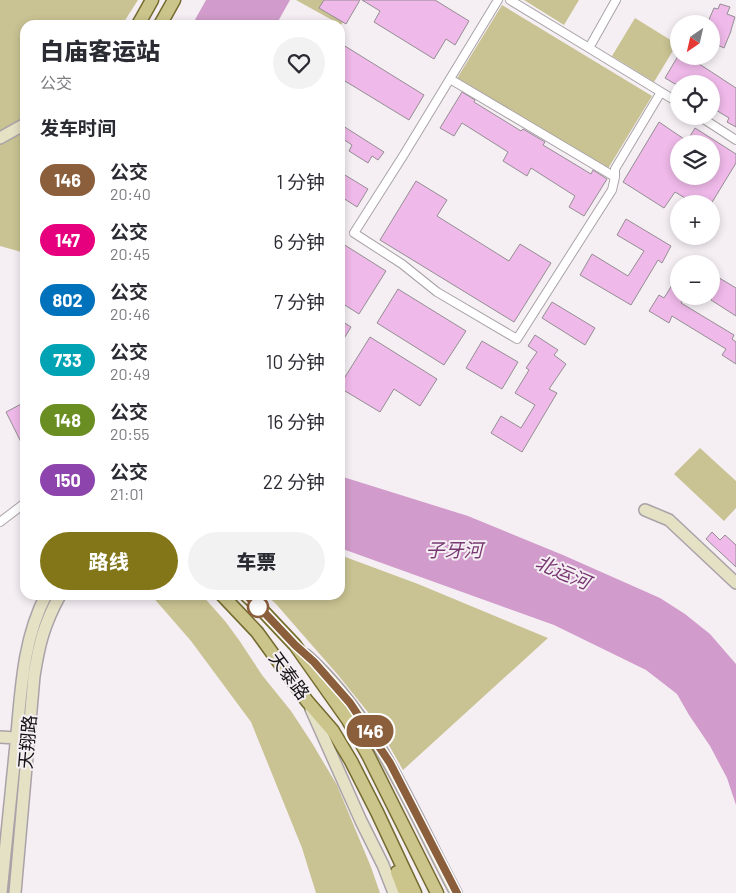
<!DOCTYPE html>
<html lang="zh">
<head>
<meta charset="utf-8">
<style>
  body { margin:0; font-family:Barlow,"Noto Sans SC",sans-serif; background:#f2f2f3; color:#2b2b33; height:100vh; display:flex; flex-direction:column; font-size:19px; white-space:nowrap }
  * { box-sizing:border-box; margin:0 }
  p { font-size:16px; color:#7c7c81 }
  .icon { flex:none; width:28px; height:28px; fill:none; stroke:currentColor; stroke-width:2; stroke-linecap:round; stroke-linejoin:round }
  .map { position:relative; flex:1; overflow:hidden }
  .details { position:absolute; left:20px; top:20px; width:325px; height:580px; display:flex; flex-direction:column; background:#fff; border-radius:15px; box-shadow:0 2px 8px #0003 }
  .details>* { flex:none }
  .badge { padding:0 10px; border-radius:16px; font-size:18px; line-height:32px }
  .needle { width:32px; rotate:214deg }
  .controls { position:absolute; left:670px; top:15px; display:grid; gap:10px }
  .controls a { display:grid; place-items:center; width:50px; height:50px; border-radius:50%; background:#fff; box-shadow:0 2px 8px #0003; font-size:25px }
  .map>.badge { position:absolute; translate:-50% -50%; box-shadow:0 0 0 2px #fff }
  h2 { padding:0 20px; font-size:19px; line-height:45px }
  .round { display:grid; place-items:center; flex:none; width:52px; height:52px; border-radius:26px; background:#f2f2f3 }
  .head { display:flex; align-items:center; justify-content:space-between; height:85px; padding:0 20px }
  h1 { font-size:24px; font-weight:800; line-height:38px }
  .button { display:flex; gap:10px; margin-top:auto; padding:10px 20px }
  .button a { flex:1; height:58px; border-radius:30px; background:#827619; color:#fff; font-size:20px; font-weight:800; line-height:58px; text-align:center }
  .button a+a { background:#f2f2f3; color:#2b2b33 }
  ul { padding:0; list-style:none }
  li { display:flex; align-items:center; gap:15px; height:60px; padding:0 20px }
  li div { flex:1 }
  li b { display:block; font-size:19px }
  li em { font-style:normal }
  li .badge { min-width:55px; font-weight:700; text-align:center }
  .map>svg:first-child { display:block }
  .green { fill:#c9c393 }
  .water { fill:#d19ccb }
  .building { fill:#efb9e9; stroke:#948e93; fill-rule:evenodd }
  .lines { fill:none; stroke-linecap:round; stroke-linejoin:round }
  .street-casing { stroke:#a9a3a8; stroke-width:10 }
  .secondary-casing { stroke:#a9a3a8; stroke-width:14 }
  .primary-casing { stroke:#756c2f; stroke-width:15 }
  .street { stroke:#fff; stroke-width:8 }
  .secondary { stroke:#e5e1c5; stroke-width:11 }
  .primary { stroke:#cbc48b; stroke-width:12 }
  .line-casing { stroke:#fff; stroke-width:11 }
  .line { stroke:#8b5e3c; stroke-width:8 }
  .stop-dot { fill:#fff; stroke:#8b5e3c; stroke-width:2.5 }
  .labels { text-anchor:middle; stroke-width:4; stroke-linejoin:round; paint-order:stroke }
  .street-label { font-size:18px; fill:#141213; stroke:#f5eff4 }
  .water-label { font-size:19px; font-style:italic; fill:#783872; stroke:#f5eff4 }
</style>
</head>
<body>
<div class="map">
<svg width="736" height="893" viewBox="0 0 736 893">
  <rect width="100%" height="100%" fill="#f5eff4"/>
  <path class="green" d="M0,0H138L122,25H25V253L0,246Z
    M296,0H356L341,25Z
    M524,0H579L564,25Z
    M502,5L652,96L606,172L456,80Z
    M635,18L677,44L654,82L612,56Z
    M700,448L736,481V508L724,521L674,474Z
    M340,555L418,584L548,638L403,770L375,721L338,675L276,604L266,595H340Z
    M151,595H202L225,621L239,640L262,675L291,711L312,743L337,785L371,867L380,893H316L302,848L251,722L191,641Z"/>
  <path class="water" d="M206,0H290L276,25H192Z
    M340,476L468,516L563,555L660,598L685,614L710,634L736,664V805L727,778L710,746L689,715L677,694L646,670L554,625L340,548Z"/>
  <path class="building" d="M324,0H360L346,24L319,8Z
    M362,0H435L469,21L455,45L446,39L434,59L374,22L380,11Z
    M720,4L730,7L727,14L735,17L731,30V31L724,48L711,42V24H707L714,8L718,9Z
    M340,43L424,95L409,120L340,78Z
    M678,56H687L736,88V127L727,122L729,118L711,107V84H675L665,78Z
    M462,92L475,100L474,102L521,131L523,129L545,142L543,145L591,174L593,170L607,179L584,216L569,207L575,196L531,168L527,176L503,161L508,152L462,123L454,136L440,128Z
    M659,122L687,141L695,128L736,154V163L711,204H695L675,192L664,208L623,182ZM679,144H711V176H679Z
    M340,124L384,152L378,160L372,156L368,163L349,151L352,145L340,137Z
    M340,172L368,189L357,207L340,196Z
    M416,181L447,200L437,216L509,261L520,244L551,263L514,322L380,240Z
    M626,219L671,246L662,263L658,260L631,305L580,275L592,254L628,276L644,251L617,235Z
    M340,242L386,271L359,314L340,302Z
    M711,273L736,288V316L711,300Z
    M679,274V296H685L681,303L734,335L732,339L736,342V364L722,355L726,349L672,316L669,323L649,311L659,295L664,298Z
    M398,289L466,331L444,365L377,323Z
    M552,302L595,328L585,345L542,318Z
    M340,320L351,327L340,345Z
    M535,335L558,350L554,355L566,364L549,389L557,393L522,452L491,433L501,416L521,428L535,405L515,393L529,370L526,368L537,352L528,346Z
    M370,337L437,379L420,406L394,389L380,412L340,388V385Z
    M482,341L518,362L502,389L466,368Z
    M25,402V450L6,412Z
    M712,532L720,540L725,535L736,545V567L706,539Z"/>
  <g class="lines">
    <g class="street-casing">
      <path id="street" d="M498,0L403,156L354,233L402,264L437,292L517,339L612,190L615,177V169L661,92
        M510,0L589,48L616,0
        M589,48L679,103
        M450,79L615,177
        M699,116L736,140
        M0,522L25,503"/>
    </g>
    <g class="secondary-casing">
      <path id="secondary" d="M0,138L25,124
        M645,510L669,520L736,583
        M306,655C377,718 412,811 456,893
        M311,709L361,821L383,865L394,893
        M0,737L16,738
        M1,893C6,843 11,794 16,744C21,694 22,641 46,595
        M15,893L34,676C39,644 44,624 60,595"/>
    </g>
    <g class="primary-casing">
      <path id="primary" d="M138,25L152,0
        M160,25L174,0
        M222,595L257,632L307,701L333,731L351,761L377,812L415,893
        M246,595L262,610L295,645L348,720L368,755L437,893
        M397,872L405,893"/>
    </g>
    <use href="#street" class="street"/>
    <use href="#secondary" class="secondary"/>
    <use href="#primary" class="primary"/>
  </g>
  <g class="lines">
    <g class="line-casing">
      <path id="line" d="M246,595L262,610L295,645L314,662L350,703L390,763L457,893"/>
    </g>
    <use href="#line" class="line"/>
  </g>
  <circle class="stop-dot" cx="258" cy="607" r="10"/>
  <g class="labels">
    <g class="street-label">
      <text transform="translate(289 676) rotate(54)" y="6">天泰路</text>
      <text transform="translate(28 742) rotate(-85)" y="6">天翔路</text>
    </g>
    <g class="water-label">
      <text x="454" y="557">子牙河</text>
      <text transform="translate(563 572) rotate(23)" y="7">北运河</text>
    </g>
  </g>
</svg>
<div class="controls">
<a><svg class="needle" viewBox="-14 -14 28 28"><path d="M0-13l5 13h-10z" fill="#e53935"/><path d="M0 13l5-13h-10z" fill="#7c7c81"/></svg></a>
<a><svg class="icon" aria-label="locate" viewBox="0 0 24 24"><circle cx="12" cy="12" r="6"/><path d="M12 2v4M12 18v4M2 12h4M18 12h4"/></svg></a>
<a><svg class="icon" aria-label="layers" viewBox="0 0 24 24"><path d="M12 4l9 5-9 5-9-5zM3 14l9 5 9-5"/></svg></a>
<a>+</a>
<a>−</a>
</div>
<b class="badge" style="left:370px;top:731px;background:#8b5e3c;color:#fff">146</b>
<section class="details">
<div class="head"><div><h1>白庙客运站</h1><p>公交</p></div><a class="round"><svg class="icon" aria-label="heart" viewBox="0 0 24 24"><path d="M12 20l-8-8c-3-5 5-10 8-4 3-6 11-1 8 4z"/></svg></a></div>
<h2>发车时间</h2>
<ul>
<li><span class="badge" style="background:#8b5e3c;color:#fff">146</span><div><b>公交</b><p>20:40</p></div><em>1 分钟</em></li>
<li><span class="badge" style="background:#e6007e;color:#fff">147</span><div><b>公交</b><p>20:45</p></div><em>6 分钟</em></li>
<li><span class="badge" style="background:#0072bc;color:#fff">802</span><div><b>公交</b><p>20:46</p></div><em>7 分钟</em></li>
<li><span class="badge" style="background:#00a3b4;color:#fff">733</span><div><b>公交</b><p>20:49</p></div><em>10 分钟</em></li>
<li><span class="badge" style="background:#6b8e23;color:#fff">148</span><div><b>公交</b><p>20:55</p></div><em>16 分钟</em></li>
<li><span class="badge" style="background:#8e44ad;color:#fff">150</span><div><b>公交</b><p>21:01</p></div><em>22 分钟</em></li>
</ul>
<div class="button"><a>路线</a><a>车票</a></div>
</section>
</div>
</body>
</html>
